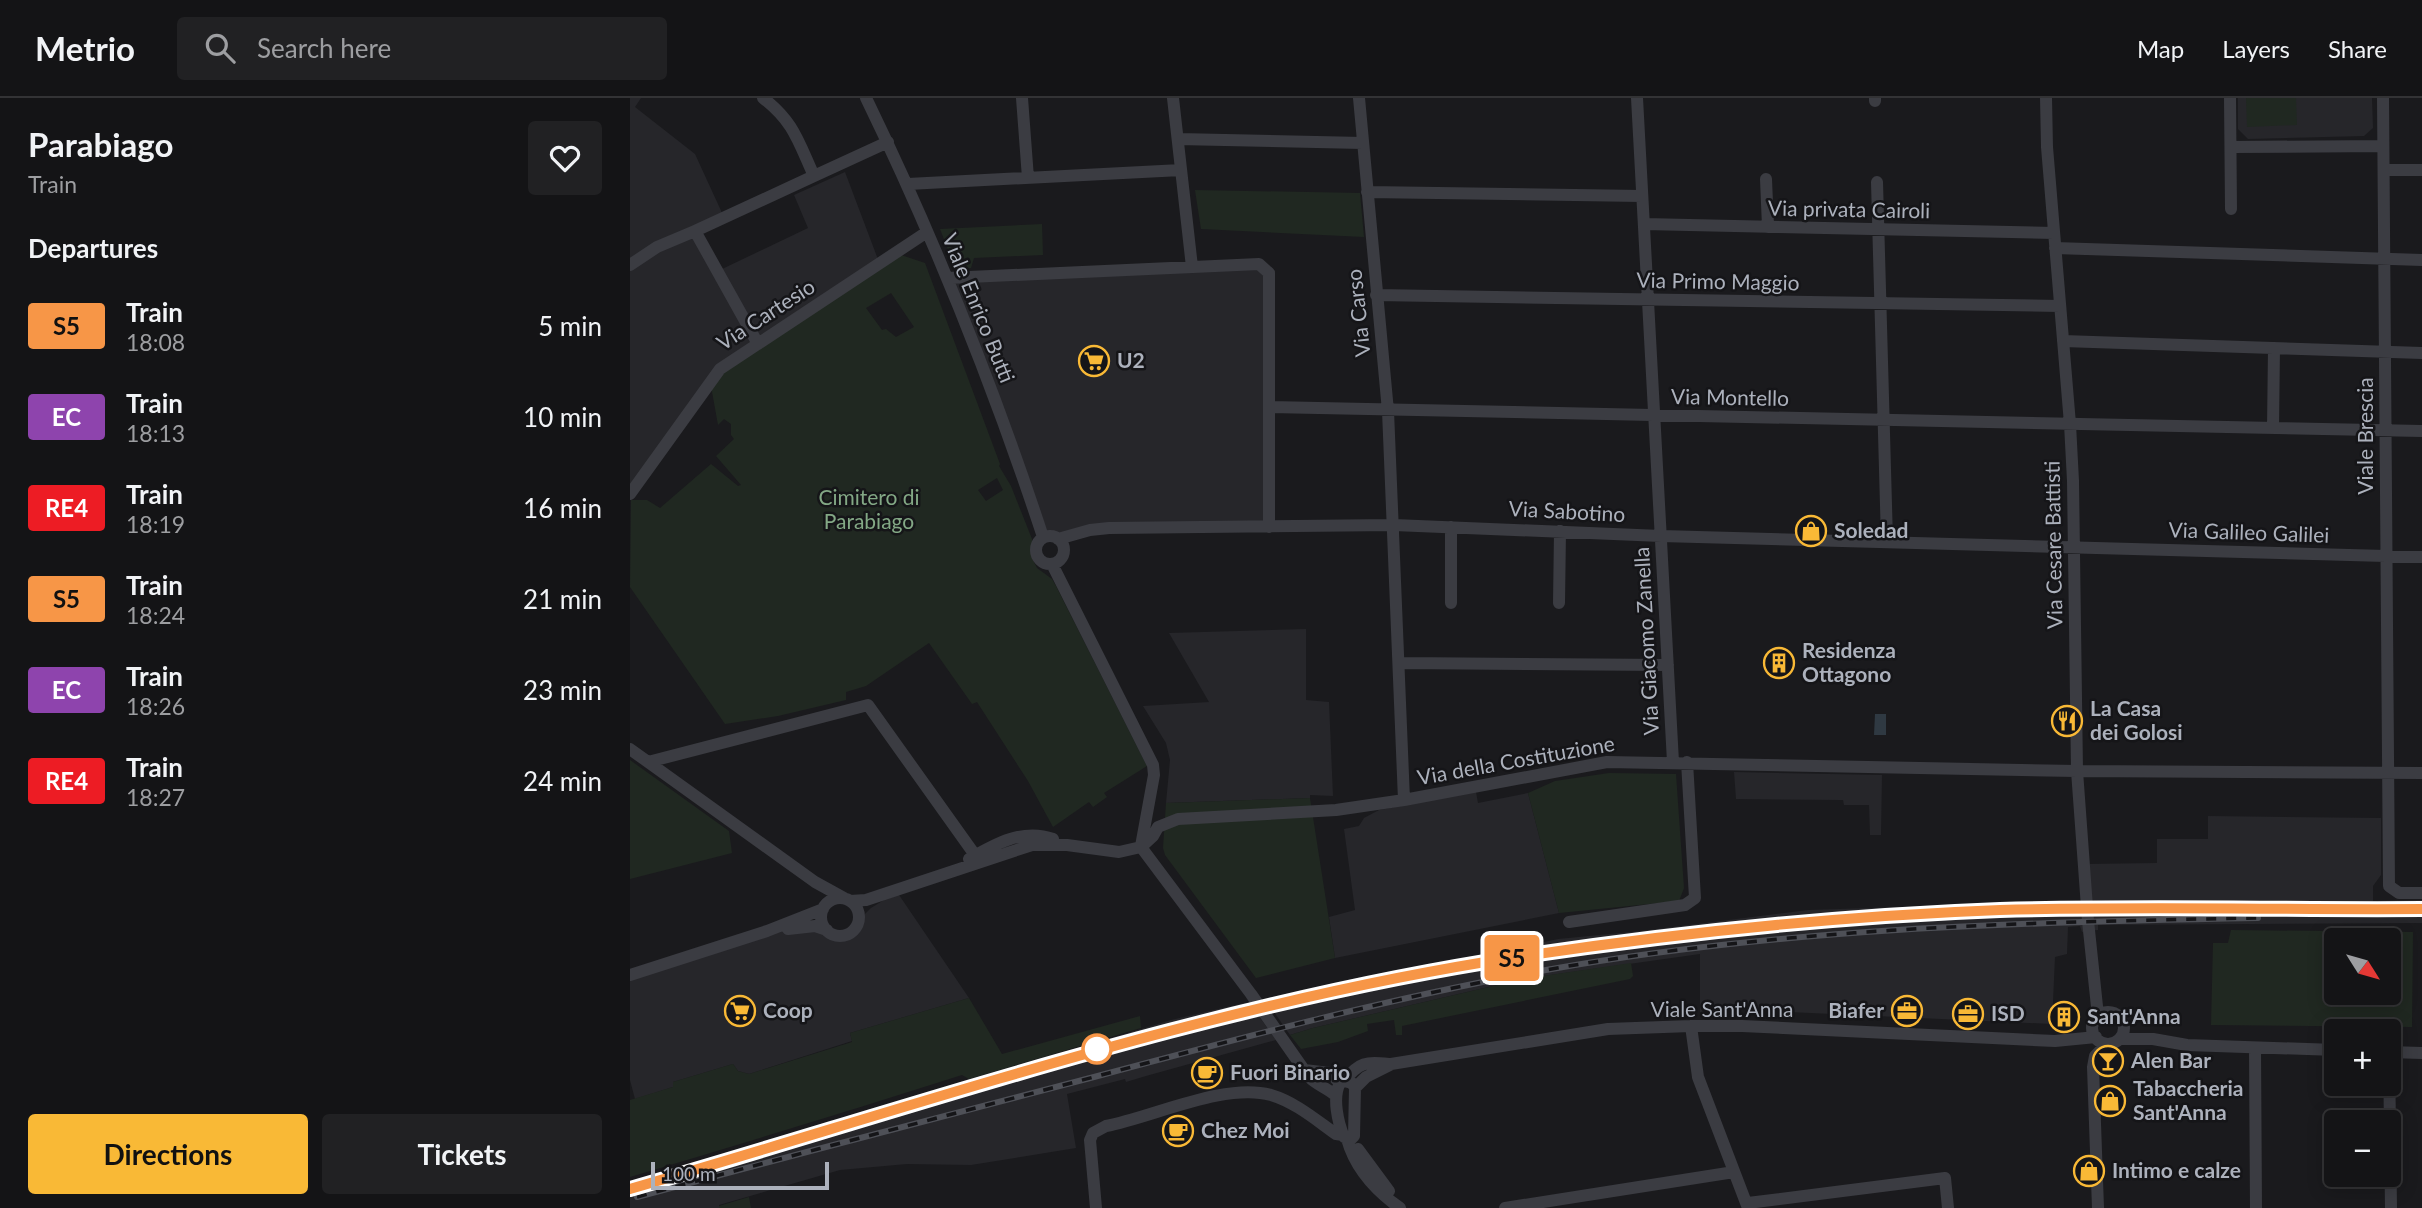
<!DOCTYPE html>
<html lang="en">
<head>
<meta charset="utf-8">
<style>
  body { margin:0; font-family:Lato,sans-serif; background:#212123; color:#f1f3f6; height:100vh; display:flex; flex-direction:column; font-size:26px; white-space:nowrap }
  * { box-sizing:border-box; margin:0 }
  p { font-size:23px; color:#9d9ea1 }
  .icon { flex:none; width:38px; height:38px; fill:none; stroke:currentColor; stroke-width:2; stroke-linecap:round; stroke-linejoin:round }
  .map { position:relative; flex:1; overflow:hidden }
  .panel { display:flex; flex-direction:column; background:#141416; width:630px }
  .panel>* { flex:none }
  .badge { padding:0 14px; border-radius:5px; font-size:24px; line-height:46px }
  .needle { width:46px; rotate:127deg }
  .fabs { position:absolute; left:1694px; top:830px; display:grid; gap:14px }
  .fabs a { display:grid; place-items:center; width:77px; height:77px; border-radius:7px; background:#141416; box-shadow:0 4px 18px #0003,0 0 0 2px #333335; font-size:35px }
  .scale { position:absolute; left:21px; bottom:18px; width:178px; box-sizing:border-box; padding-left:7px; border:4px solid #acb1bc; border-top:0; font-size:19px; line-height:24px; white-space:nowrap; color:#acb1bc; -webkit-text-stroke:5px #151518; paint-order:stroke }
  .map>.badge { position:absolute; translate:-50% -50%; box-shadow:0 0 0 4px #fff }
  h2 { padding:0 28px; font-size:26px; line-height:63px }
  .round { display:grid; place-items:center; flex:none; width:74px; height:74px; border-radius:7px; background:#212123 }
  .summary { display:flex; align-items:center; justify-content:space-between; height:119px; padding:0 28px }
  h1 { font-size:33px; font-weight:700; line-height:52px }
  .action { display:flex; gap:14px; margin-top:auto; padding:14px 28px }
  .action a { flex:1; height:80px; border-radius:7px; background:#f9b936; color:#111; font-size:28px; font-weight:700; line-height:80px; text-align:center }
  .action a+a { background:#212123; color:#f1f3f6 }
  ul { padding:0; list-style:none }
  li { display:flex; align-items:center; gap:21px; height:91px; padding:0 28px }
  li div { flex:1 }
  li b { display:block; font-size:26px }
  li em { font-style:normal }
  li .badge { min-width:77px; font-weight:700; text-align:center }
  header { display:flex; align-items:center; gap:42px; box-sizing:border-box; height:98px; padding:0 35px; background:#141416; border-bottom:2px solid #333335 }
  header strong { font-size:33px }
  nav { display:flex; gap:38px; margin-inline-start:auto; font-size:24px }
  .search { width:490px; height:63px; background:#212123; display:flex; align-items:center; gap:18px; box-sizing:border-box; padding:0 24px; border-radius:7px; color:#9d9ea1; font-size:26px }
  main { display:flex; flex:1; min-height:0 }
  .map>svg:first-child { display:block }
  .built { fill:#26262a }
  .green { fill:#202821; fill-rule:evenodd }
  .water { fill:#2f3942 }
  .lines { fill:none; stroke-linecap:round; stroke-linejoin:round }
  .minor { stroke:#3b3c42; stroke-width:12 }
  .rail-casing { stroke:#4e5057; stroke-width:6 }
  .rail { stroke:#151518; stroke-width:3.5; stroke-dasharray:10; stroke-linecap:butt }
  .line-casing { stroke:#fff; stroke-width:16 }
  .line { stroke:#f79647; stroke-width:10 }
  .stop-dot { fill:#fff; stroke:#f79647; stroke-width:3.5 }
  .labels { text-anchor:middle; stroke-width:5; stroke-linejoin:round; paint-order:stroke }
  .street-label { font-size:21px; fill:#acb1bc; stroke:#151518 }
  .poi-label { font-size:21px; font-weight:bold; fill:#acb1bc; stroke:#151518; text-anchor:start }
  .park-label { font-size:21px; fill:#83a885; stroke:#151518 }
</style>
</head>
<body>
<header>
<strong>Metrio</strong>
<div class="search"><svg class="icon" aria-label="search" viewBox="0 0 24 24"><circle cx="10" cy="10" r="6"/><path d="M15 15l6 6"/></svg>Search here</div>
<nav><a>Map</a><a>Layers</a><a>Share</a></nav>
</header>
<main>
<section class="panel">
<div class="summary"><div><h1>Parabiago</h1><p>Train</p></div><a class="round"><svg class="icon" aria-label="heart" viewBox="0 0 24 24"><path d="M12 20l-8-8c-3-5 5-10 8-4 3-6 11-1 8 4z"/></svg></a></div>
<h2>Departures</h2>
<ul>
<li><span class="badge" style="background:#f79647;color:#111">S5</span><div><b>Train</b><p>18:08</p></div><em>5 min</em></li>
<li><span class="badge" style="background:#8e44ad;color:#fff">EC</span><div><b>Train</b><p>18:13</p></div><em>10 min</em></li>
<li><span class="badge" style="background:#ed1c24;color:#fff">RE4</span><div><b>Train</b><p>18:19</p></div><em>16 min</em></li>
<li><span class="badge" style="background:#f79647;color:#111">S5</span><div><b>Train</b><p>18:24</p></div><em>21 min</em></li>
<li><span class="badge" style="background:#8e44ad;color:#fff">EC</span><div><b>Train</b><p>18:26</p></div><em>23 min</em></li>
<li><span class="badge" style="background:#ed1c24;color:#fff">RE4</span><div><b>Train</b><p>18:27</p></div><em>24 min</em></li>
</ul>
<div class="action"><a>Directions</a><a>Tickets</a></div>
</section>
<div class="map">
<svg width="1792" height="1110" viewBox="0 0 1792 1110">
  <rect width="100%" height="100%" fill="#1a1a1d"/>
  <path class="built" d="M0,0H11L5,9L65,56L93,117L62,131L125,246L89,270L0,393Z
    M1608,0H1742L1743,30L1734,38L1618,41L1608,31Z
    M215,74L249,164L129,242L90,172L178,130L164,97Z
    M628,169L636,176V427L429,438L417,436L320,182Z
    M676,531V602L699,604L703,698L680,697V700L536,705L540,662L536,645L513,608L579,604L539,535Z
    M1104,674L1252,677L1251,737H1240L1239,707H1214L1213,702L1106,701Z
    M846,694L848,705L898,695L929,815L705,860L699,819L725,812L714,731L729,728L734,720L749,712Z
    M1578,718L1751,720V777L1743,788V803L1792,802V825L1468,827V832L1452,834L1450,828L1438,829L1437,856L1425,859L1422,926L1113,912L1070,914V856L893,881L683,930L660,937L637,904L928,841L1011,833L1178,812L1459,803L1456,766L1527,765V741H1578Z
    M267,794L339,900L220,935L222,943L119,976L108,973L103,966L43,984V989L5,1001L0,982V879L136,835L181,830L194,833L208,840L218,838L226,832L233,818L241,810Z
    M614,905L621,907L646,942L516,978L496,984L495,981L437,996L446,1050L341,1067L277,1066L210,1072L89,1107V1110H0V1084L541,922Z"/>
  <path class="green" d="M1616,0H1666L1667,27L1617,29Z
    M565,92L730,95L734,139L571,131Z
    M412,126L413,157L344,160L341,170L329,171L324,167L310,131Z
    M271,157L295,165L370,366L369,368L381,388L402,441V460L407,470L422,481L426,488L517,668L474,695L477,699L463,709L459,704L423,729L398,683L347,604L342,606L299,545L236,588L216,594V602L148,618L95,626L0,489L1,402H17L30,410L81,366L108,388L111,387L86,358L104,341L101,337V326L94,321L88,327L81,288L93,273ZM261,195L284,229L266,239L256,231L252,232L236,210ZM367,380L373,392L356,403L348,392Z
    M0,662L99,733L102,755L0,781Z
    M979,675L1046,676L1054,790L1049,803L929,815L898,695L925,683Z
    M680,700L705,860L626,880L535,757L533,750L536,705Z
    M1601,832L1783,834L1782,929L1581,927L1583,845H1598ZM1706,842H1759V894H1706Z
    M1001,865L1003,878L1000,881L772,928V937H766L764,922L737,926L738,933L708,944L671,951L660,937L683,930L893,881Z
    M339,900L372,956L510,918L511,930L339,981L332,977C222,1012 111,1046 0,1079V1002L43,989V984L103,966L108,973L119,976L222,944L220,935Z
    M119,1099L121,1110H89V1108Z"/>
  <path class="water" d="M1245,616H1256V637H1244Z"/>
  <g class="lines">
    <path class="minor" d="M133,0C164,24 168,43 184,78L258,44
      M236,0C305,142 364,290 413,439
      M392,0L398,80
      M543,0L562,169
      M729,0L758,313L774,702
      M1007,0L1043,664
      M1245,0V3
      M1416,0L1417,49L1440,326L1443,383L1447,673L1458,823L1468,918
      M1600,0L1601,111
      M1753,0L1759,788L1769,795H1792
      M548,41L733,45
      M1601,49L1753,48
      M1754,72H1792
      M1136,81L1138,129
      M1247,84L1257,443
      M278,86L551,72
      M737,94L1012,98
      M1014,126L1424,135
      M1425,150L1792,162
      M0,167L27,149L65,133
      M317,180L629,166L639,175V429
      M746,197L1430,208
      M1433,243L1792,255
      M128,246L65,133L184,78
      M639,309L1792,333
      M1643,330L1644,250
      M0,396L90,271L297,134
      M821,429V505
      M406 452a14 14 0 1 1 28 0a14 14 0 1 1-28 0Z
      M428,441L460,432L479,430L764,427L1031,438L1792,459
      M422,466L523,667L524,677L511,748
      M929,505L930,433
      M770,565L1038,567
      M0,651L185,784L214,800
      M18,664L238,607L350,764
      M511,749L621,896L679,979C687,987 697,990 705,997
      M339,761C365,746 393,730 423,741
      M191 819a19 19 0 1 1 38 0a19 19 0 1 1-38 0Z
      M220,803L236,802L402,747H437L489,754L511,749L523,738L528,729L548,721L706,712L774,702L977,664L1447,673L1792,675
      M939,824L1055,807L1065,800L1057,664
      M158,831L185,828L197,832
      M0,877L137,833L193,811
      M1462 930a16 16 0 1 1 32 0a16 16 0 1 1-32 0Z
      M1061,928L1068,979L1118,1110
      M1490,941H1523L1557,947L1706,952
      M1625,950L1626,1110
      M1759,954L1761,1110
      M1759,954L1792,955
      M674,972L700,975L710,985
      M714,983C730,963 736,964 761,966L978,931L1061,928H1112L1425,943L1466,939
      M714,983L722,985L725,990L724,1038L720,1042L714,1039C708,1025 702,999 710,985Z
      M725,990L736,979L760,967
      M717,1041C725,1070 746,1093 770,1110
      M728,1051L759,1093
      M1118,1105L1315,1080L1318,1110
      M466,1110L460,1042L463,1035L476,1028C523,1019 595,984 641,997C665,1004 686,1022 706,1036L713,1037
      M875,1110L1104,1074
      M1468,1110L1463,969L1465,958L1477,946"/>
    <g class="rail-casing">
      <path id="rail" d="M0,1091C293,1005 583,904 887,859C1047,835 1208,818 1370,812C1511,808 1651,811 1792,811
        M7,1099C159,1058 312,1019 464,979C614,939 764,899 916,872C1151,830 1390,824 1628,820"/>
    </g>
    <use href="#rail" class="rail"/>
  </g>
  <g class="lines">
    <g class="line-casing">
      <path id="line" d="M0,1091C294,1006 583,905 887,859C1047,835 1208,818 1370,812C1511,808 1651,812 1792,811"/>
    </g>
    <use href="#line" class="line"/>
  </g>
  <defs>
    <g id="supermarket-ring" transform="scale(1.575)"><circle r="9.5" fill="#151518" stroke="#f9b936" stroke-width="1.5"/><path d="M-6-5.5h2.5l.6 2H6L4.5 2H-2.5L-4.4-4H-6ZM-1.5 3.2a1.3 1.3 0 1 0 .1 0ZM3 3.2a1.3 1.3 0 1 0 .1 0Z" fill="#f9b936"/></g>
    <g id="shop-ring" transform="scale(1.575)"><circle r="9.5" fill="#151518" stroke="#f9b936" stroke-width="1.5"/><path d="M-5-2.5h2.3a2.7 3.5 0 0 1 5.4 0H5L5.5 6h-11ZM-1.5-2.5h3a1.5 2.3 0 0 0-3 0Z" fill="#f9b936"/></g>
    <g id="building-ring" transform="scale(1.575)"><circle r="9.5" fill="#151518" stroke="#f9b936" stroke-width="1.5"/><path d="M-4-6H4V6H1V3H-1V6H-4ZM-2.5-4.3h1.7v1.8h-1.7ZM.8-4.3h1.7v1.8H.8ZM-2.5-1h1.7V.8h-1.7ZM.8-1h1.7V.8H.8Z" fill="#f9b936"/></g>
    <g id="restaurant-ring" transform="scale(1.575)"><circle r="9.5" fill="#151518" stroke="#f9b936" stroke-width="1.5"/><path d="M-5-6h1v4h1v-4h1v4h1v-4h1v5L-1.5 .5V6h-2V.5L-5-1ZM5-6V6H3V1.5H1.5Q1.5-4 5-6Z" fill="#f9b936"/></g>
    <g id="office-ring" transform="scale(1.575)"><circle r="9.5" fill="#151518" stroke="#f9b936" stroke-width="1.5"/><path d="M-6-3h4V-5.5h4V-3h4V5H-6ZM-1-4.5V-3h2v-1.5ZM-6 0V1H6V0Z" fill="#f9b936"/></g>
    <g id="bar-ring" transform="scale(1.575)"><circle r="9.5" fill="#151518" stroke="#f9b936" stroke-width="1.5"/><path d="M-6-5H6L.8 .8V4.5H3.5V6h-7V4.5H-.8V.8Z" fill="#f9b936"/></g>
    <g id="cafe-ring" transform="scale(1.575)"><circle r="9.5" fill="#151518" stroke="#f9b936" stroke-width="1.5"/><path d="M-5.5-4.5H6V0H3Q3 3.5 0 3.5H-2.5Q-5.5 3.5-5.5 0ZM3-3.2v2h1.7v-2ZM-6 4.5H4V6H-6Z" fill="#f9b936"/></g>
  </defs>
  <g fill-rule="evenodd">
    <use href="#supermarket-ring" x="464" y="263"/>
    <use href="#shop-ring" x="1181" y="433"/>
    <use href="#building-ring" x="1149" y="565"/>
    <use href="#restaurant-ring" x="1437" y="623"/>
    <use href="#supermarket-ring" x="110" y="913"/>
    <use href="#office-ring" x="1277" y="913"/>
    <use href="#office-ring" x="1338" y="916"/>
    <use href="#building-ring" x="1434" y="919"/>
    <use href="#bar-ring" x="1478" y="963"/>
    <use href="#cafe-ring" x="577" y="975"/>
    <use href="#shop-ring" x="1480" y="1003"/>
    <use href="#cafe-ring" x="548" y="1033"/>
    <use href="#shop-ring" x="1459" y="1073"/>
  </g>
  <circle class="stop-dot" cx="467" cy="951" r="14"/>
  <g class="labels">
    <g class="street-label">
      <text transform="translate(1219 112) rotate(1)" y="7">Via privata Cairoli</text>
      <text transform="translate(1088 184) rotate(1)" y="7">Via Primo Maggio</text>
      <text transform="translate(348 210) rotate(68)" y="7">Viale Enrico Butti</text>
      <text transform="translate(729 215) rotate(-96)" y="7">Via Carso</text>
      <text transform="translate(136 217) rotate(-33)" y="7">Via Cartesio</text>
      <text transform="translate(1100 300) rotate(1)" y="7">Via Montello</text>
      <text transform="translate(1736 338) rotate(-90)" y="7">Viale Brescia</text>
      <text transform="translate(937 414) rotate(3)" y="7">Via Sabotino</text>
      <text transform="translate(1619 435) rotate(2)" y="7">Via Galileo Galilei</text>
      <text transform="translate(1424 447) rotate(-91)" y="7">Via Cesare Battisti</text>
      <text transform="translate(1017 543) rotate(-93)" y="7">Via Giacomo Zanella</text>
      <text transform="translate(886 663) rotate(-10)" y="7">Via della Costituzione</text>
      <text x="1092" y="919">Viale Sant'Anna</text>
    </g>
    <g class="poi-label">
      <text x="487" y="270">U2</text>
      <text x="1204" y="440">Soledad</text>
      <text x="1172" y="560">Residenza<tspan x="1172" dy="24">Ottagono</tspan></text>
      <text x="1460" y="618">La Casa<tspan x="1460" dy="24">dei Golosi</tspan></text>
      <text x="133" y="920">Coop</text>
      <text x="1254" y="920" text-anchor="end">Biafer</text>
      <text x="1361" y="923">ISD</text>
      <text x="1457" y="926">Sant'Anna</text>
      <text x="1501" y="970">Alen Bar</text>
      <text x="600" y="982">Fuori Binario</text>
      <text x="1503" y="998">Tabaccheria<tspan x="1503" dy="24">Sant'Anna</tspan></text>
      <text x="571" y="1040">Chez Moi</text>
      <text x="1482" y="1080">Intimo e calze</text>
    </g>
    <g class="park-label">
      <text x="239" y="407">Cimitero di<tspan x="239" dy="24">Parabiago</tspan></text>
    </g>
  </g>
</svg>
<div class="fabs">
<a><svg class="needle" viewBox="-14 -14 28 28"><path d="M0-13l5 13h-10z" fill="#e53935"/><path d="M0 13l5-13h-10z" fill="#9d9ea1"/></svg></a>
<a>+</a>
<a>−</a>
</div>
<div class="scale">100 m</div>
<b class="badge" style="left:882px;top:860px;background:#f79647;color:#111">S5</b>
</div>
</main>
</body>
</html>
